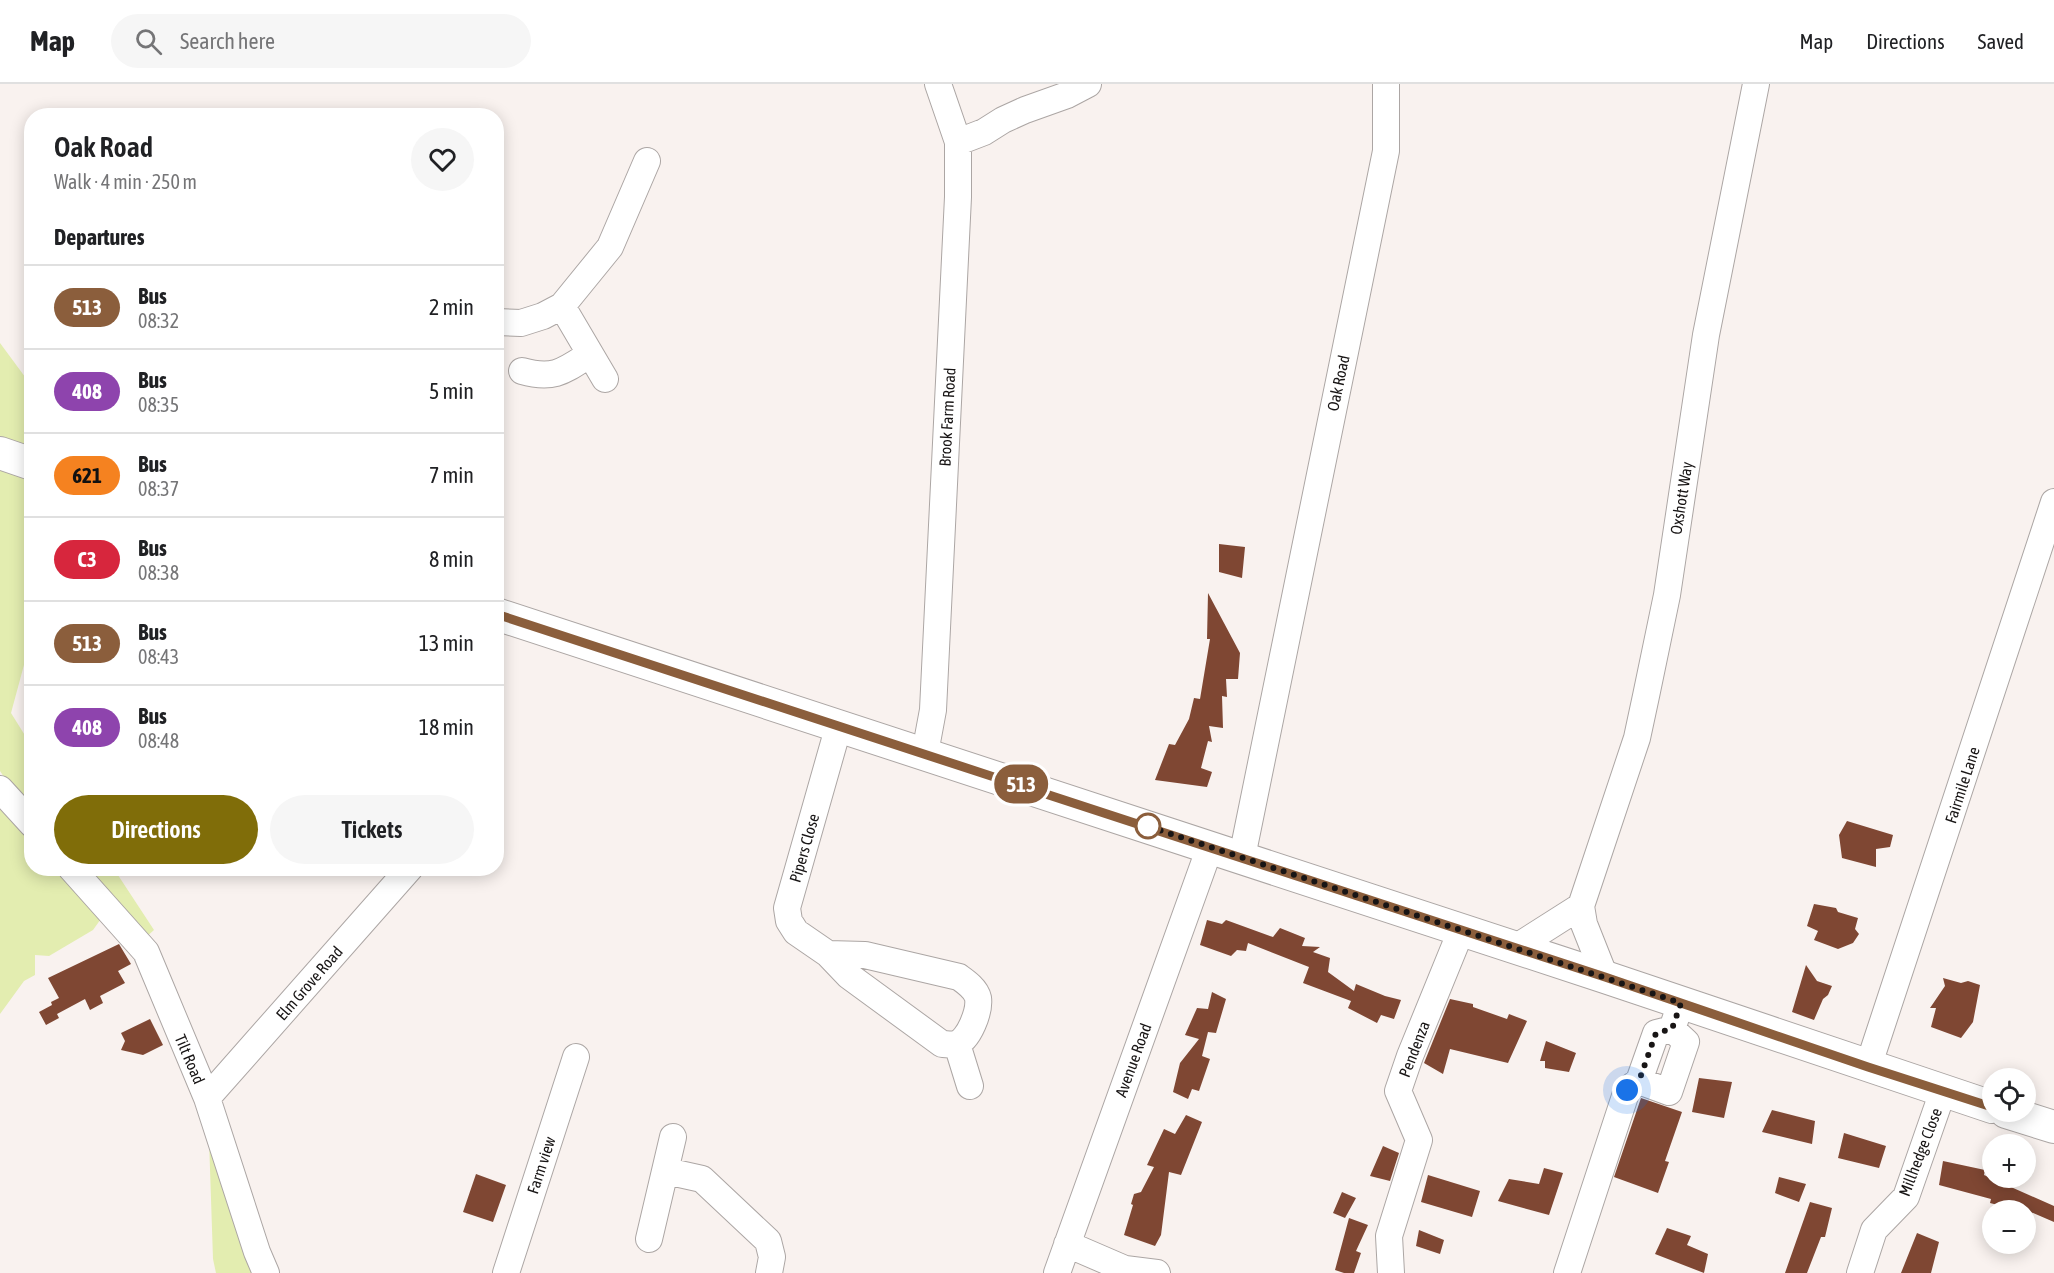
<!DOCTYPE html>
<html lang="en">
<head>
<meta charset="utf-8">
<style>
  body { margin:0; font-family:"Asap Condensed",sans-serif; background:#f6f6f6; color:#202124; height:100vh; display:flex; flex-direction:column; font-size:22px; white-space:nowrap }
  * { box-sizing:border-box; margin:0 }
  p { font-size:20px; color:#757577 }
  .icon { flex:none; width:33px; height:33px; fill:none; stroke:currentColor; stroke-width:2; stroke-linecap:round; stroke-linejoin:round }
  .map { position:relative; flex:1; overflow:hidden }
  .details { position:absolute; left:24px; top:24px; width:480px; height:768px; display:flex; flex-direction:column; background:#fff; border-radius:24px; box-shadow:0 3px 15px #0003 }
  .details>* { flex:none }
  .badge { padding:0 12px; border-radius:20px; font-size:21px; line-height:39px }
  .fabs { position:absolute; left:1982px; top:984px; display:grid; gap:12px }
  .fabs a { display:grid; place-items:center; width:54px; height:54px; border-radius:50%; background:#fff; box-shadow:0 3px 15px #0003; font-size:30px }
  .you { position:absolute; width:30px; height:30px; margin:-15px; border:4px solid #fff; border-radius:50%; background:#1a73e8; box-shadow:0 0 0 9px #1a73e833 }
  .map>.badge { position:absolute; translate:-50% -50%; box-shadow:0 0 0 3px #fff }
  h2 { padding:0 30px; font-size:22px; line-height:54px }
  .round { display:grid; place-items:center; flex:none; width:63px; height:63px; border-radius:32px; background:#f6f6f6 }
  .summary { display:flex; align-items:center; justify-content:space-between; height:102px; padding:0 30px }
  h1 { font-size:28px; font-weight:600; line-height:45px }
  .primary-button { display:flex; gap:12px; margin-top:auto; padding:12px 30px }
  .primary-button a { flex:1; height:69px; border-radius:36px; background:#806d09; color:#fff; font-size:24px; font-weight:600; line-height:69px; text-align:center }
  .primary-button a+a { background:#f6f6f6; color:#202124 }
  ul { padding:0; list-style:none }
  li { display:flex; align-items:center; gap:18px; height:84px; padding:0 30px; border-top:2px solid #e0e0e0 }
  li div { flex:1 }
  li b { display:block; font-size:22px }
  li em { font-style:normal }
  li .badge { min-width:66px; font-weight:700; text-align:center }
  header { display:flex; align-items:center; gap:36px; box-sizing:border-box; height:84px; padding:0 30px; background:#fff; border-bottom:2px solid #e0e0e0 }
  header strong { font-size:28px }
  nav { display:flex; gap:33px; margin-inline-start:auto; font-size:21px }
  .search { width:420px; height:54px; background:#f6f6f6; display:flex; align-items:center; gap:15px; box-sizing:border-box; padding:0 21px; border-radius:33px; color:#757577; font-size:22px }
  .map>svg:first-child { display:block }
  .green { fill:#e3edb0 }
  .building { fill:#7f4733 }
  .lines { fill:none; stroke-linecap:round; stroke-linejoin:round }
  .minor-casing { stroke:#aca6a4; stroke-width:28 }
  .major-casing { stroke:#aca6a4; stroke-width:34 }
  .minor { stroke:#fff; stroke-width:26 }
  .major { stroke:#fff; stroke-width:32 }
  .line-casing { stroke:#fff; stroke-width:14 }
  .line { stroke:#8b5e3c; stroke-width:9 }
  .walk { stroke:#181515; stroke-width:6; stroke-dasharray:0 10.8 }
  .stop-dot { fill:#fff; stroke:#8b5e3c; stroke-width:3 }
  .labels { text-anchor:middle; stroke-width:6; stroke-linejoin:round; paint-order:stroke }
  .street-label { font-size:16px; fill:#181515; stroke:#fff }
</style>
</head>
<body>
<header>
<strong>Map</strong>
<div class="search"><svg class="icon" aria-label="search" viewBox="0 0 24 24"><circle cx="10" cy="10" r="6"/><path d="M15 15l6 6"/></svg>Search here</div>
<nav><a>Map</a><a>Directions</a><a>Saved</a></nav>
</header>
<div class="map">
<svg width="2054" height="1189" viewBox="0 0 2054 1189">
  <rect width="100%" height="100%" fill="#f9f2ef"/>
  <path class="green" d="M0,259L31,301V362L0,352Z
    M0,378L31,389V555L11,629L31,661V726L10,702L0,687Z
    M0,721L31,755L32,784L59,785L103,832L93,846L49,872L35,871V891L24,897L0,930Z
    M83,785H114L154,846L145,854Z
    M209,1055L255,1189H216L213,1175Z"/>
  <path class="building" d="M1219,460L1245,463L1242,494L1219,488Z
    M1208,509L1240,569L1238,595H1226L1227,613L1222,612L1223,644L1209,642L1212,658L1208,657L1201,684L1212,688L1207,703L1155,696L1169,660L1175,661L1189,635L1194,614L1200,615L1210,555H1207Z
    M1847,737L1893,751L1890,763L1876,765V783L1842,774L1839,751Z
    M1814,820L1836,824L1838,828L1858,834L1855,845L1859,850L1853,859L1838,865L1814,856L1818,847L1807,842Z
    M1207,836L1222,840L1226,836L1273,853L1280,844L1305,854L1302,862L1320,863L1313,868L1330,874L1328,888L1354,907L1356,900L1385,912L1401,916L1394,935L1381,931L1377,939L1348,924L1351,917L1303,899L1309,883L1248,859L1246,867L1237,866L1231,872L1200,861Z
    M119,860L131,880L118,887L125,899L100,912L103,919L90,926L85,915L57,930L59,934L46,941L39,928L52,921L51,918L59,914L48,894Z
    M1806,881L1817,897L1832,902L1828,911L1823,915L1814,936L1792,928Z
    M1943,894L1961,899L1968,897L1980,901L1973,938L1961,954L1931,943L1936,924H1930L1945,902Z
    M1212,908L1226,915L1216,949L1208,948L1202,972L1210,975L1199,1007L1192,1005L1188,1015L1173,1008L1180,979L1199,955L1185,951L1197,924L1208,925Z
    M1450,915L1473,920V923L1507,935L1509,930L1527,937L1508,979L1450,965L1443,990L1424,979Z
    M150,935L163,961L143,971L121,966L125,957L121,949Z
    M1546,957L1576,969L1569,988L1545,984V977H1540Z
    M1699,994L1732,998L1724,1034L1692,1028Z
    M1641,1014L1682,1028L1665,1077L1669,1078L1658,1109L1614,1093Z
    M1772,1026L1815,1037L1812,1060L1762,1048Z
    M1186,1031L1202,1038L1181,1091L1169,1088L1161,1151L1155,1162L1124,1151L1133,1121L1131,1120L1134,1110L1141,1108L1154,1083L1147,1081L1164,1045L1175,1050Z
    M1844,1049L1886,1062L1879,1084L1838,1074Z
    M1383,1062L1399,1069L1390,1097L1370,1092Z
    M1943,1077L1985,1086L1984,1091L2054,1122V1138L2026,1126H2017L1990,1119L1991,1115L1939,1101Z
    M1544,1084L1563,1089L1549,1131L1498,1117L1509,1095L1539,1100Z
    M476,1090L506,1101L493,1138L463,1128Z
    M1428,1091L1480,1107L1472,1133L1421,1118Z
    M1779,1093L1806,1100L1799,1118L1775,1109Z
    M1342,1108L1356,1114L1345,1134L1333,1129Z
    M1810,1118L1832,1124L1825,1153H1821L1807,1189H1785Z
    M1349,1134L1368,1141L1356,1167L1361,1169L1354,1189H1344L1335,1186Z
    M1667,1144L1691,1152L1687,1161L1708,1170L1704,1189L1655,1170Z
    M1419,1146L1444,1156L1440,1170L1416,1162Z
    M1917,1149L1939,1158L1931,1189H1901Z"/>
  <g class="lines">
    <g class="minor-casing">
      <path id="minor" d="M958,58L984,48L1003,36L1025,26L1067,11L1088,0
        M562,222L605,295
        M496,238L521,239L543,232L562,222L610,163L647,77
        M522,287C554,296 564,287 590,270
        M925,669L933,626L958,113V58L938,0
        M0,705L32,740
        M1242,773L1386,67V0
        M71,784L146,868L207,1014L257,1168L266,1189
        M1515,864L1581,822
        M828,870L865,871L959,893C966,898 976,905 978,914C980,927 969,956 956,960C952,961 946,960 942,960L849,892L828,870L796,848L789,837L787,824L839,641
        M1605,893L1584,840L1581,822L1637,654L1646,612L1667,511L1706,251L1756,0
        M957,960L970,1002
        M1868,983L2054,418
        M1639,997L1669,1008L1686,958L1672,945
        M207,1014L410,784
        M666,1087L702,1095L768,1157L772,1173L769,1189
        M649,1155L673,1053
        M1067,1160L1125,1185L1157,1189
        M506,1189L576,973
        M1057,1189L1210,763
        M1391,1189L1389,1152L1419,1056L1398,1007L1410,972L1461,847
        M1567,1189L1627,1006L1639,997L1656,949L1672,945L1681,919
        M1860,1189L1874,1146L1906,1113L1943,1007"/>
    </g>
    <g class="major-casing">
      <path id="major" d="M0,369L32,380
        M496,530L1605,893L1992,1023
        M2006,1028L2054,1043"/>
    </g>
    <use href="#minor" class="minor"/>
    <use href="#major" class="major"/>
  </g>
  <g class="lines">
    <g class="line-casing">
      <path id="line" d="M496,530L1605,893L1868,983L1992,1023"/>
    </g>
    <use href="#line" class="line"/>
    <path class="walk" d="M1148,742L1144,741L1681,919L1672,945L1656,949L1639,997L1627,1006"/>
  </g>
  <circle class="stop-dot" cx="1148" cy="742" r="12"/>
  <g class="labels">
    <g class="street-label">
      <text transform="translate(1338 299) rotate(-78)" y="6">Oak Road</text>
      <text transform="translate(947 333) rotate(-87)" y="6">Brook Farm Road</text>
      <text transform="translate(1681 414) rotate(-81)" y="6">Oxshott Way</text>
      <text transform="translate(1962 701) rotate(-72)" y="6">Fairmile Lane</text>
      <text transform="translate(804 764) rotate(-74)" y="6">Pipers Close</text>
      <text transform="translate(309 899) rotate(-49)" y="6">Elm Grove Road</text>
      <text transform="translate(1414 965) rotate(-69)" y="6">Pendenza</text>
      <text transform="translate(190 975) rotate(67)" y="6">Tilt Road</text>
      <text transform="translate(1133 976) rotate(-70)" y="6">Avenue Road</text>
      <text transform="translate(1920 1068) rotate(-69)" y="6">Millhedge Close</text>
      <text transform="translate(541 1081) rotate(-72)" y="6">Farm view</text>
    </g>
  </g>
</svg>
<div class="fabs">
<a><svg class="icon" aria-label="locate" viewBox="0 0 24 24"><circle cx="12" cy="12" r="6"/><path d="M12 2v4M12 18v4M2 12h4M18 12h4"/></svg></a>
<a>+</a>
<a>−</a>
</div>
<div class="you" style="left:1627px;top:1006px"></div>
<b class="badge" style="left:1021px;top:700px;background:#8b5e3c;color:#fff">513</b>
<section class="details">
<div class="summary"><div><h1>Oak Road</h1><p>Walk · 4 min · 250 m</p></div><a class="round"><svg class="icon" aria-label="heart" viewBox="0 0 24 24"><path d="M12 20l-8-8c-3-5 5-10 8-4 3-6 11-1 8 4z"/></svg></a></div>
<h2>Departures</h2>
<ul>
<li><span class="badge" style="background:#8b5e3c;color:#fff">513</span><div><b>Bus</b><p>08:32</p></div><em>2 min</em></li>
<li><span class="badge" style="background:#8e44ad;color:#fff">408</span><div><b>Bus</b><p>08:35</p></div><em>5 min</em></li>
<li><span class="badge" style="background:#f58220;color:#111">621</span><div><b>Bus</b><p>08:37</p></div><em>7 min</em></li>
<li><span class="badge" style="background:#d7263d;color:#fff">C3</span><div><b>Bus</b><p>08:38</p></div><em>8 min</em></li>
<li><span class="badge" style="background:#8b5e3c;color:#fff">513</span><div><b>Bus</b><p>08:43</p></div><em>13 min</em></li>
<li><span class="badge" style="background:#8e44ad;color:#fff">408</span><div><b>Bus</b><p>08:48</p></div><em>18 min</em></li>
</ul>
<div class="primary-button"><a>Directions</a><a>Tickets</a></div>
</section>
</div>
</body>
</html>
